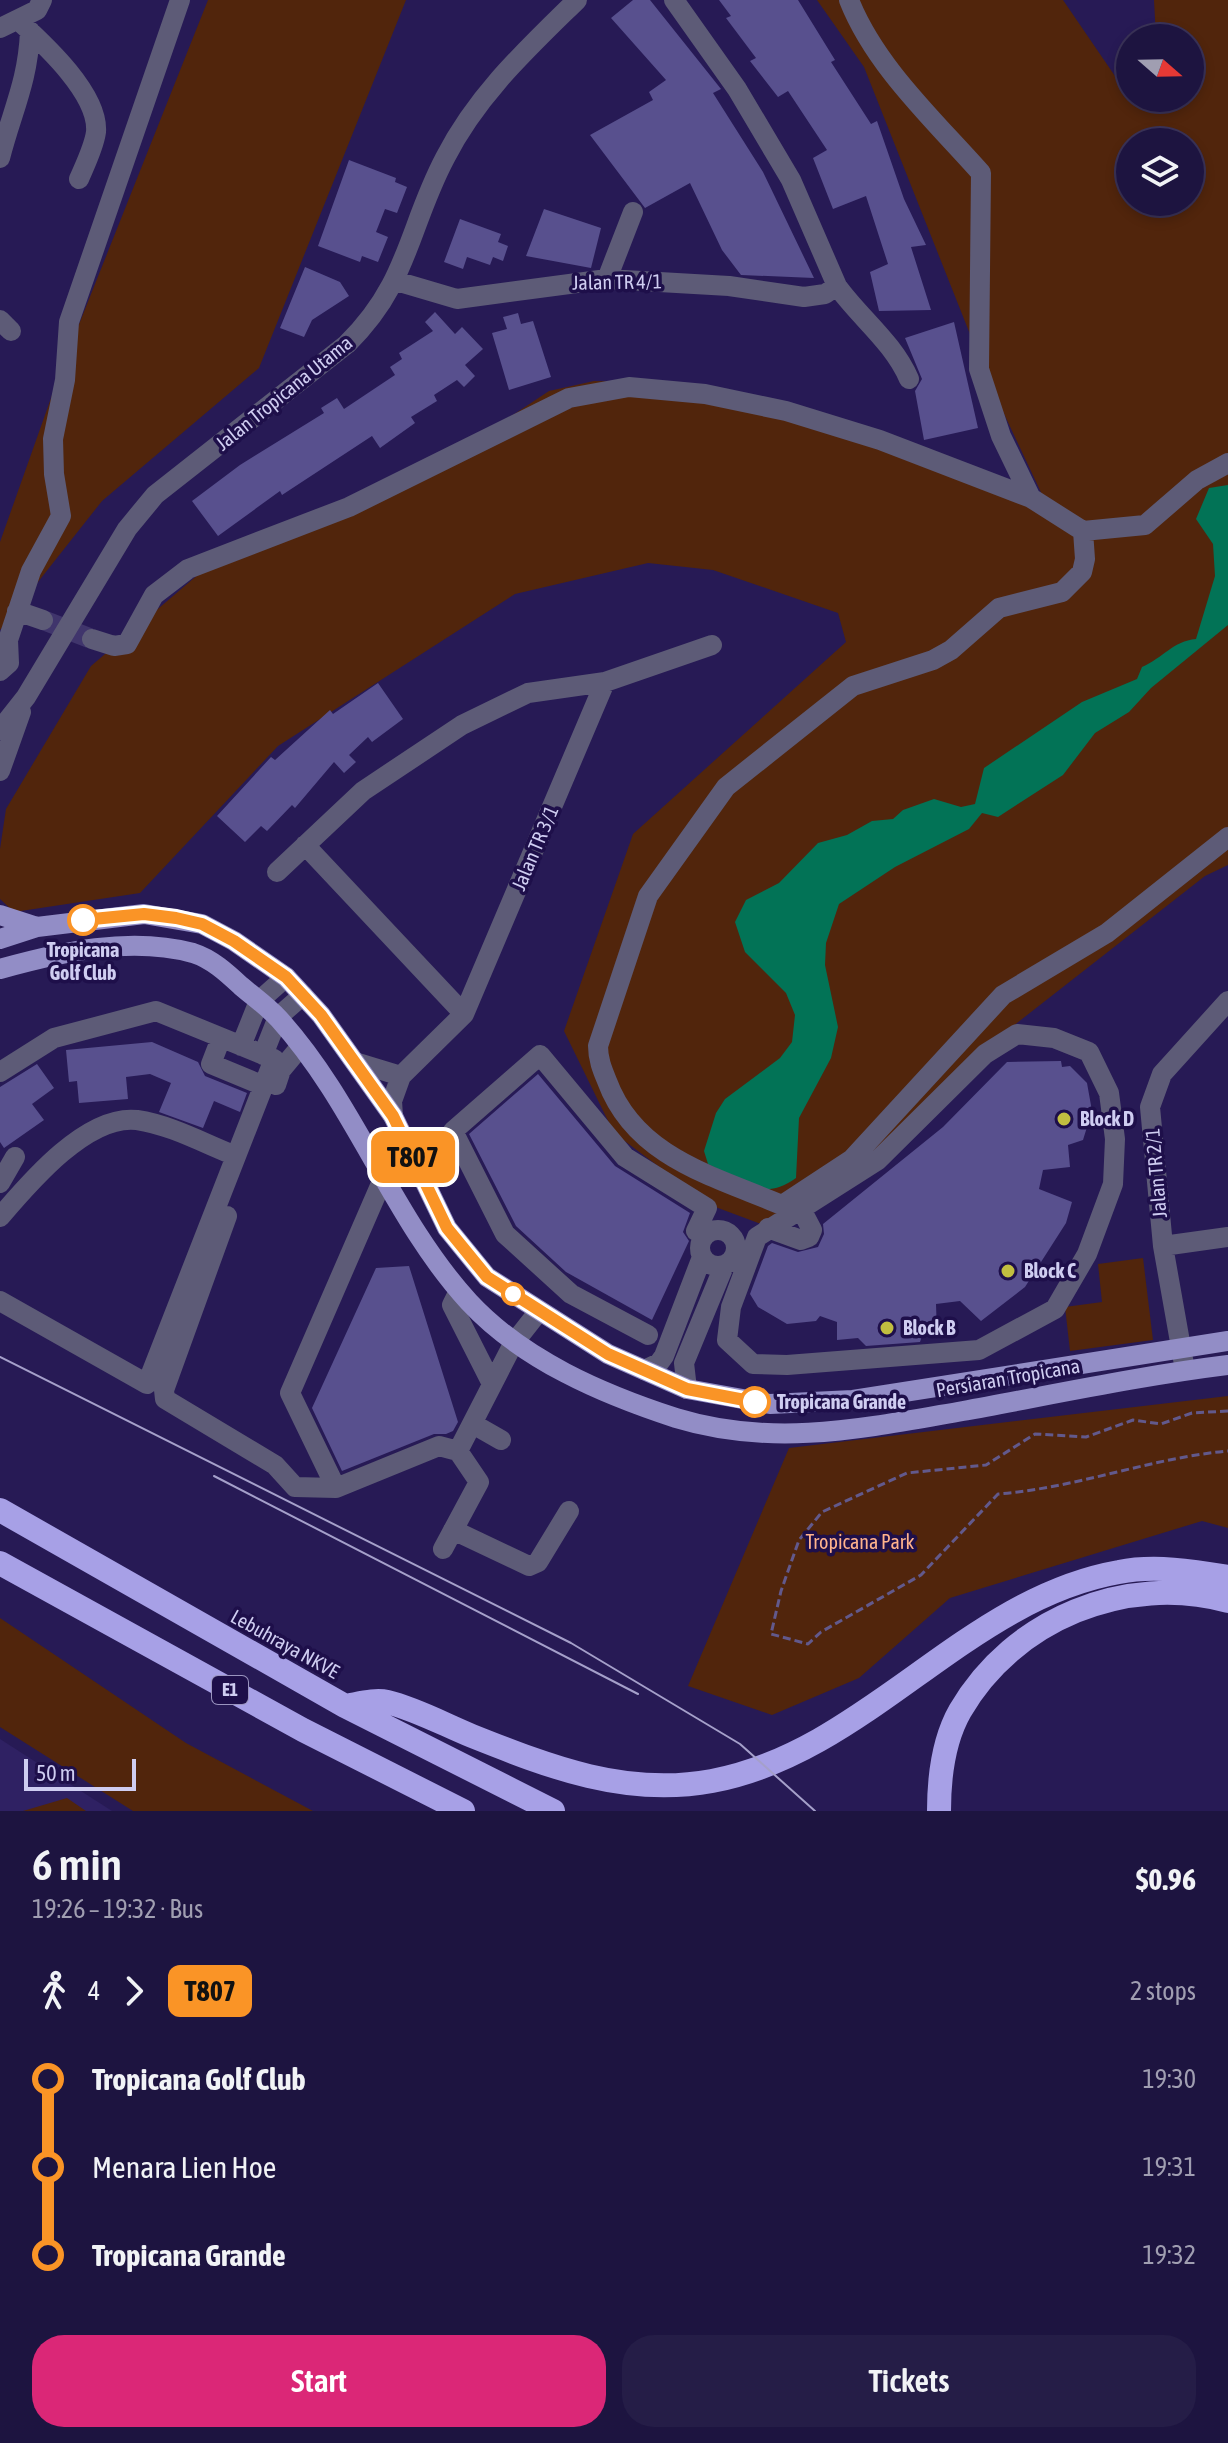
<!DOCTYPE html>
<html lang="en">
<head>
<meta charset="utf-8">
<style>
  body { margin:0; font-family:"Asap Condensed",sans-serif; background:#251d47; color:#f1f3f6; height:100vh; display:flex; flex-direction:column; font-size:30px; white-space:nowrap }
  * { box-sizing:border-box; margin:0 }
  p { font-size:26px; color:#a09eb1 }
  .icon { flex:none; width:44px; height:44px; fill:none; stroke:currentColor; stroke-width:2; stroke-linecap:round; stroke-linejoin:round }
  .map { position:relative; height:1811px; overflow:hidden }
  .panel { display:flex; flex-direction:column; background:#1d1440; flex:1 }
  .panel>* { flex:none }
  .badge { padding:0 16px; border-radius:12px; font-size:28px; line-height:52px }
  .needle { width:52px; rotate:110deg }
  .controls { position:absolute; left:1116px; top:24px; display:grid; gap:16px }
  .controls a { display:grid; place-items:center; width:88px; height:88px; border-radius:50%; background:#1d1440; box-shadow:0 4px 12px #0003,0 0 0 2px #3b3359; font-size:40px }
  .scale { position:absolute; left:24px; bottom:20px; width:112px; box-sizing:border-box; padding-left:8px; border:4px solid #cfcdf1; border-top:0; font-size:22px; line-height:28px; white-space:nowrap; color:#cfcdf1; -webkit-text-stroke:6px #1e0f4a; paint-order:stroke }
  .map>.badge { position:absolute; translate:-50% -50%; box-shadow:0 0 0 4px #fff }
  .legs { display:flex; align-items:center; gap:12px; height:88px; padding:0 32px; font-size:26px }
  .legs p { margin-inline-start:auto }
  .head { display:flex; align-items:center; justify-content:space-between; height:136px; padding:0 32px }
  h1 { font-size:44px; font-weight:600; line-height:60px }
  .cta { display:flex; gap:16px; margin-top:auto; padding:16px 32px }
  .cta a { flex:1; height:92px; border-radius:32px; background:#db2777; color:#fff; font-size:32px; font-weight:600; line-height:92px; text-align:center }
  .cta a+a { background:#251d47; color:#f1f3f6 }
  ul { padding:0 32px; list-style:none }
  li { display:flex; align-items:center; gap:28px; height:88px; font-size:30px }
  li i { display:grid; place-items:center; width:12px; height:100%; margin:0 10px; background:currentColor }
  li i::after { content:''; width:20px; height:20px; margin:-10px; border:6px solid; border-radius:50%; background:#1d1440 }
  li p { margin-inline-start:auto }
  li:first-child i { background:linear-gradient(#0000 50%,currentColor 0) }
  li:last-child i { background:linear-gradient(currentColor 50%,#0000 0) }
  .map>svg:first-child { display:block }
  .built { fill:#2f2163 }
  .green { fill:#51250c; fill-rule:evenodd }
  .water { fill:#027356 }
  .building { fill:#58508e }
  .lines { fill:none; stroke-linecap:round; stroke-linejoin:round }
  .minor-tunnel { stroke:#40356c; stroke-width:20; stroke-dasharray:20 10; stroke-linecap:butt }
  .path { stroke:#62598c; stroke-width:3; stroke-dasharray:8 4; stroke-linecap:butt }
  .minor { stroke:#5d5b77; stroke-width:20 }
  .major { stroke:#928dc6; stroke-width:20 }
  .highway { stroke:#a7a0e6; stroke-width:24 }
  .tram { stroke:#a5a0ca; stroke-width:2 }
  .line-1-casing { stroke:#fff; stroke-width:18 }
  .line-1 { stroke:#fa9426; stroke-width:12 }
  .stop-1-dot { fill:#fff; stroke:#fa9426; stroke-width:4 }
  .poi-dot { fill:#c1be40; stroke:#1e0f4a; stroke-width:3 }
  .labels { text-anchor:middle; stroke-width:7; stroke-linejoin:round; paint-order:stroke }
  .shield { fill:#1e0f4a; stroke:#9a94bf; stroke-width:2 }
  .shield-label { font-size:18px; font-weight:bold; fill:#cfcdf1 }
  .street-label { font-size:20px; fill:#cfcdf1; stroke:#1e0f4a }
  .stop-label { font-size:20px; font-weight:bold; fill:#cfcdf1; stroke:#1e0f4a }
  .poi-label { font-size:20px; font-weight:bold; fill:#cfcdf1; stroke:#1e0f4a; text-anchor:start }
  .park-label { font-size:20px; fill:#ffb38c; stroke:#1e0f4a }
</style>
</head>
<body>
<div class="map">
<svg width="1228" height="1811" viewBox="0 0 1228 1811">
  <rect width="100%" height="100%" fill="#271a55"/>
  <path class="built" d="M0,1739L112,1811H0Z"/>
  <path class="green" d="M208,0H406L259,368L102,501L0,630V542L62,367Z
    M817,0H1063L1130,98H1190V38H1156L1154,0H1228V865L1205,876L985,1048L858,1170L761,1224L710,1205L614,1133L564,1031L633,834L846,642L838,613L713,570L648,563L515,594L278,746L140,893L14,912L0,899V849L6,809L91,666L207,567L411,483L549,391L594,381L646,382L754,399L1046,503L989,382L864,67ZM1130,142H1190V202H1130Z
    M1143,1258L1153,1340L1070,1351L1065,1307L1102,1302L1098,1264Z
    M1228,1396V1528L1202,1521L950,1598L859,1678L772,1715L688,1686L789,1448Z
    M0,1618L186,1743L313,1811H133L0,1727Z
    M67,1798L86,1811H23Z"/>
  <path class="water" d="M1228,485V625L1151,688L1129,712L1095,733L1063,775L998,817L982,813L969,829L895,867L839,904L826,943L825,965L838,1027L831,1058L799,1118L796,1178C762,1203 740,1180 708,1164L704,1151L716,1113L725,1099L780,1058L792,1042L795,1015L786,993L745,952L735,922L746,900L779,883L818,843L847,835L872,821L893,819L903,810L934,799L961,807L975,804L984,768L1082,702L1137,679L1142,667C1163,658 1173,641 1196,639L1215,576L1213,544L1196,519L1209,488Z"/>
  <path class="building" d="M633,0H650L721,89L713,93L763,172L814,278L741,275L722,250L690,183L645,208L590,135L653,100L649,92L666,80L611,18Z
    M719,0H798L835,60L831,62L871,124L877,121L904,199L926,245L911,247L931,310L879,311L870,272L888,264L866,196L833,209L813,158L827,150L788,91L778,97L750,61L756,58L726,18L731,16Z
    M349,160L396,178L395,182L407,187L397,213L385,209L376,232L388,237L378,262L362,256L360,262L318,246Z
    M544,209L601,228L591,268L526,256Z
    M460,219L501,234L498,242L508,246L503,261L493,257L490,265L467,257L463,269L444,262Z
    M305,267L340,282L349,296L312,320L304,337L280,328Z
    M435,312L455,334L462,327L483,349L465,365L475,376L464,387L457,380L434,395L437,401L411,417L415,423L380,448L372,436L282,495L280,491L218,536L192,501L240,465L324,413L321,408L337,398L344,409L395,375L390,367L402,359L399,353L433,331L425,322Z
    M518,313L521,324L533,321L551,377L509,390L492,333L507,329L503,317Z
    M954,322L978,428L924,440L915,391L922,379L905,338Z
    M378,683L403,719L372,742L368,737L349,755L356,762L344,773L334,762L295,808L292,805L267,831L261,826L245,842L217,816L271,757L275,760L330,710L333,714Z
    M152,1042L198,1062L205,1076L247,1093L240,1112L214,1101L203,1128L159,1112L171,1083L150,1074L126,1077L128,1099L79,1103L77,1081L69,1082L66,1050Z
    M1061,1061L1062,1067L1070,1066L1087,1083L1092,1111L1083,1140L1068,1145L1070,1167L1043,1170L1039,1189L1072,1202L1066,1223L1025,1287L981,1321L960,1301L936,1304L937,1334L923,1333L920,1342L866,1346L858,1338L837,1340V1322L820,1316L816,1321L787,1324L758,1307L750,1294L768,1246L772,1243L798,1252L818,1247L824,1234L823,1224L943,1127L1007,1062Z
    M37,1064L54,1088L32,1104L44,1120L4,1148L0,1142V1087Z
    M538,1074L615,1166L690,1213L683,1232L689,1241L652,1320L566,1272L516,1226L469,1134Z
    M409,1266L458,1422L453,1431L446,1434H434L342,1471L312,1408L376,1268Z"/>
  <g class="lines">
    <path class="minor-tunnel" d="M43,620L92,639"/>
    <path class="path" d="M1228,1411L1192,1413L1161,1424L1133,1420L1086,1437L1035,1434L986,1465L907,1473L822,1512L799,1540L781,1591L771,1634L808,1644L821,1632L921,1575L998,1494C1077,1488 1150,1458 1228,1451"/>
    <path class="minor" d="M849,0C875,66 934,120 981,173L979,369L1001,436L1031,498
      M19,21C44,44 99,94 96,132C94,147 85,165 79,179
      M0,28L37,10L42,0
      M0,158C12,111 28,82 30,31
      M607,279L633,212
      M396,281L457,299L607,279L729,286L804,297L825,294L837,286L791,180L737,89L674,0
      M837,286C860,318 893,342 909,379
      M0,320L11,331
      M1083,531L1145,525L1197,480L1228,463
      M17,611L43,620
      M92,639L114,646L127,644L154,595L188,569L349,507L569,398L629,387L705,394L786,411L880,440L1031,498L1083,531L1085,559L1082,572L1062,592L999,608L951,650L933,660L853,686L726,787L648,896L598,1046C598,1059 602,1069 607,1081C635,1157 713,1176 782,1205L852,1159L1003,995L1107,933L1228,837
      M0,671L9,663L8,640L31,571L61,516L54,474L53,439L65,380L69,322L180,0
      M0,730L26,697L127,529L155,495L347,344C409,283 408,228 445,158C477,95 527,49 577,0
      M0,771L21,712
      M305,845L464,1014
      M277,872L363,791L462,725L528,693L605,682L712,645
      M1017,1034L1054,1038L1089,1052L1109,1093L1115,1139L1113,1184L1087,1254L1055,1309L979,1350L787,1365L753,1364L727,1340L731,1307L757,1237L878,1160L985,1054Z
      M221,1038L211,1064L264,1086
      M241,1046L259,1001L286,977
      M263,1055L278,1017L303,995
      M355,1062L401,1076
      M0,1072L54,1038L156,1011L274,1059L147,1384L0,1301
      M276,1085L281,1070L301,1046
      M393,1116L392,1101L401,1076L464,1014L605,682
      M0,1183L15,1157
      M227,1216L164,1390L165,1399L275,1465L295,1487L336,1488L439,1446L458,1451
      M0,1217C29,1183 87,1114 137,1120C171,1125 205,1144 236,1156
      M768,1228L801,1240L809,1237L812,1230L801,1209
      M700 1248a18 18 0 1 1 36 0a18 18 0 1 1-36 0Z
      M1163,1246L1228,1237
      M459,1291L452,1305L492,1384
      M648,1335L571,1294L505,1234L453,1131L540,1055L625,1157L707,1208L696,1231L706,1234
      M644,1370L659,1363L664,1356L702,1257
      M1185,1370L1163,1246L1150,1107L1162,1074L1228,1001
      M687,1389L684,1363L724,1266
      M473,1424L501,1440
      M336,1488L290,1393L383,1179
      M453,1530L529,1566L538,1562L569,1511
      M443,1549L479,1482L458,1451L513,1344L539,1311"/>
    <path class="major" d="M0,915L37,927
      M0,939L37,927L144,914L202,924L234,941L286,977L321,1015L393,1116L447,1228L487,1277L608,1354L687,1389L770,1404L853,1400L1228,1341
      M0,969C61,952 130,936 193,953C212,959 227,973 241,986C254,997 268,1007 279,1019C356,1104 392,1218 469,1302C523,1360 602,1394 676,1418C774,1448 865,1428 963,1411C1051,1395 1139,1376 1228,1365"/>
    <path class="highway" d="M0,1510L345,1706L553,1811
      M0,1563L303,1730L463,1811
      M345,1706C358,1704 375,1699 387,1702C416,1709 445,1725 472,1736C550,1767 626,1797 712,1781C867,1752 965,1599 1119,1572C1154,1565 1193,1571 1228,1577
      M939,1811C939,1777 943,1741 960,1711C1013,1619 1126,1573 1228,1601"/>
    <path class="tram" d="M0,1357L571,1643L740,1744L815,1811
      M214,1476L638,1694"/>
  </g>
  <g class="lines">
    <g class="line-1-casing">
      <path id="line-1" d="M83,920L144,914L176,918L202,924L234,941L286,977L321,1015L393,1116L447,1228L487,1277L608,1354L687,1389L755,1402"/>
    </g>
    <use href="#line-1" class="line-1"/>
  </g>
  <g class="stop-1-dot">
    <circle cx="83" cy="920" r="14"/>
    <circle cx="513" cy="1294" r="10"/>
    <circle cx="755" cy="1402" r="14"/>
  </g>
  <g class="poi-dot">
    <circle cx="1064" cy="1119" r="8"/>
    <circle cx="1008" cy="1271" r="8"/>
    <circle cx="887" cy="1328" r="8"/>
  </g>
  <g class="labels">
    <rect class="shield" x="212" y="1676" width="36" height="28" rx="6"/>
    <g class="shield-label">
      <text x="230" y="1696">E1</text>
    </g>
    <g class="street-label">
      <text transform="translate(617 282) rotate(-1)" y="7">Jalan TR 4/1</text>
      <text transform="translate(284 393) rotate(-39)" y="7">Jalan Tropicana Utama</text>
      <text transform="translate(535 848) rotate(-67)" y="7">Jalan TR 3/1</text>
      <text transform="translate(1156 1173) rotate(-95)" y="7">Jalan TR 2/1</text>
      <text transform="translate(1008 1378) rotate(-10)" y="7">Persiaran Tropicana</text>
      <text transform="translate(285 1644) rotate(29)" y="7">Lebuhraya NKVE</text>
    </g>
    <g class="stop-label">
      <text x="83" y="957">Tropicana<tspan x="83" dy="23">Golf Club</tspan></text>
      <text x="777" y="1409" text-anchor="start">Tropicana Grande</text>
    </g>
    <g class="poi-label">
      <text x="1080" y="1126">Block D</text>
      <text x="1024" y="1278">Block C</text>
      <text x="903" y="1335">Block B</text>
    </g>
    <g class="park-label">
      <text x="860" y="1549">Tropicana Park</text>
    </g>
  </g>
</svg>
<div class="controls">
<a><svg class="needle" viewBox="-14 -14 28 28"><path d="M0-13l5 13h-10z" fill="#e53935"/><path d="M0 13l5-13h-10z" fill="#a09eb1"/></svg></a>
<a><svg class="icon" aria-label="layers" viewBox="0 0 24 24"><path d="M12 4l9 5-9 5-9-5zM3 14l9 5 9-5"/></svg></a>
</div>
<div class="scale">50 m</div>
<b class="badge" style="left:413px;top:1157px;background:#fa9426;color:#111">T807</b>
</div>
<section class="panel">
<div class="head"><div><h1>6 min</h1><p>19:26 – 19:32 · Bus</p></div><b>$0.96</b></div>
<div class="legs"><svg class="icon" aria-label="walk" viewBox="0 0 24 24"><circle cx="13" cy="4" r="2"/><path d="M13 8l-2 6 4 7M11 14l-3 7M7 12l3-4h3l4 4"/></svg>4<svg class="icon" aria-label="forward" viewBox="0 0 24 24"><path d="M9 5l7 7-7 7"/></svg><b class="badge" style="background:#fa9426;color:#111">T807</b><p>2 stops</p></div>
<ul>
<li><i style="color:#fa9426"></i><b>Tropicana Golf Club</b><p>19:30</p></li>
<li><i style="color:#fa9426"></i><span>Menara Lien Hoe</span><p>19:31</p></li>
<li><i style="color:#fa9426"></i><b>Tropicana Grande</b><p>19:32</p></li>
</ul>
<div class="cta"><a>Start</a><a>Tickets</a></div>
</section>
</body>
</html>
